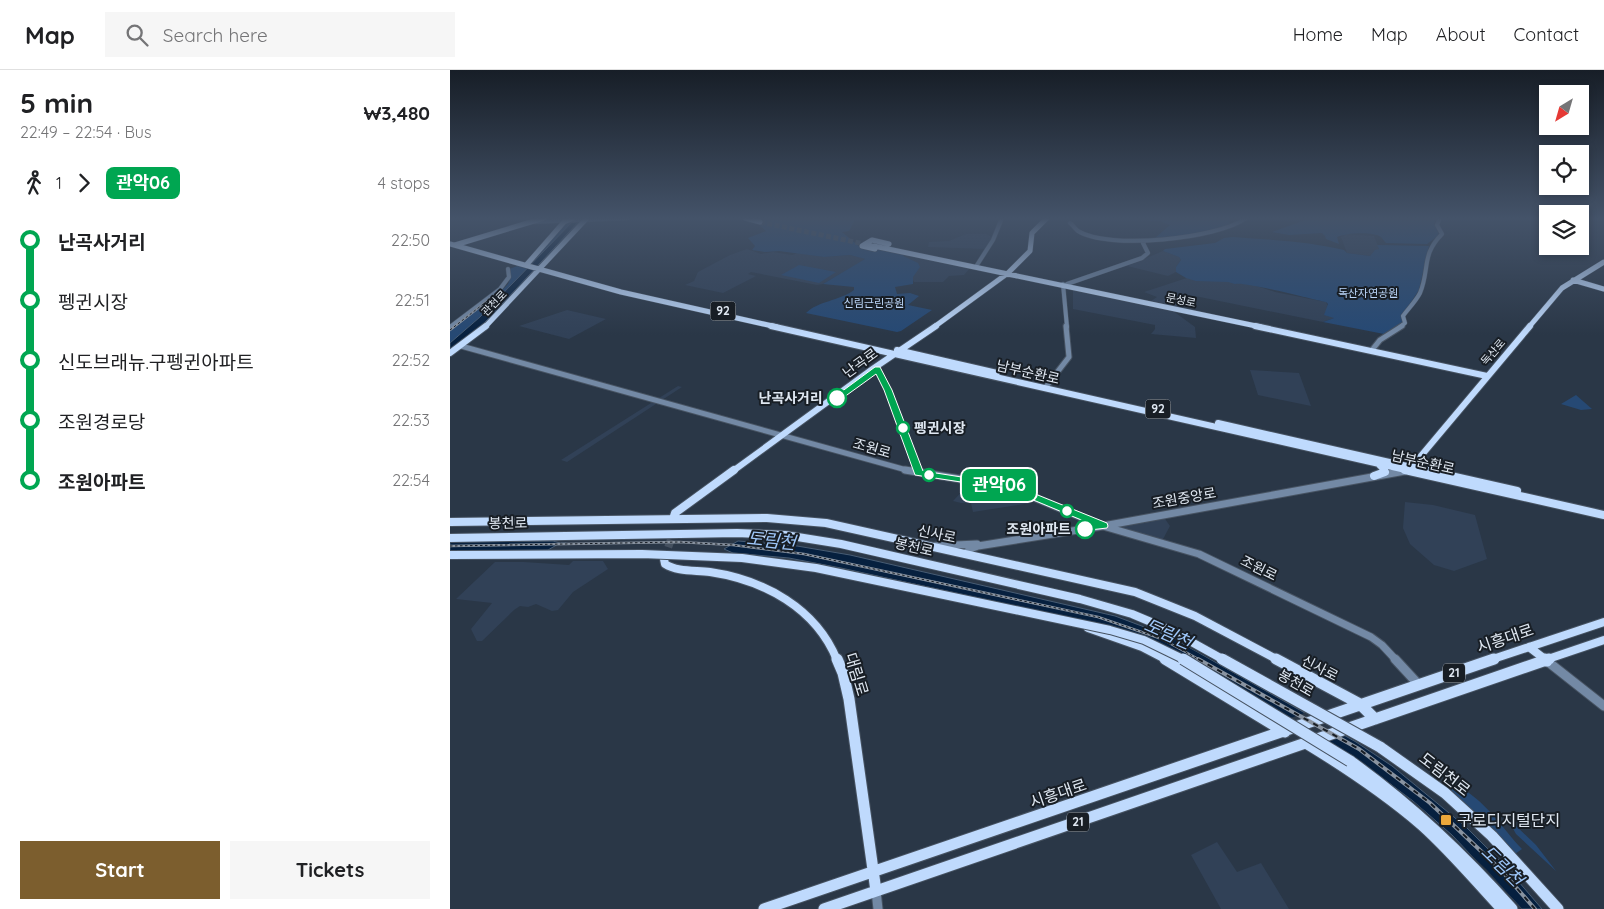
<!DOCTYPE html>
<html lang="en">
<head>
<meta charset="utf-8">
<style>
  body { margin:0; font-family:Quicksand,"Noto Sans KR",sans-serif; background:#f6f6f6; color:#202124; height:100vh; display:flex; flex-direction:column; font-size:19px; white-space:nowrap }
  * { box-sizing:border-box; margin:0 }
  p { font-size:16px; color:#757577 }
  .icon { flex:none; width:28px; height:28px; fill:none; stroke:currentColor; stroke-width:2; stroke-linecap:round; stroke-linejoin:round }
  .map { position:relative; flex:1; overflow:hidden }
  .panel { display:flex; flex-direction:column; background:#fff; width:450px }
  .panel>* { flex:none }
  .badge { padding:0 10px; border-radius:8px; font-size:18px; line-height:32px }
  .needle { width:32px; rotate:217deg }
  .tools { position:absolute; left:1089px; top:15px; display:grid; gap:10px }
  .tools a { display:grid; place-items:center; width:50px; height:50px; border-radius:0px; background:#fff; box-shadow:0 2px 8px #0003; font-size:25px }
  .map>.badge { position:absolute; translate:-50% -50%; box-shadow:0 0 0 2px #fff }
  .legs { display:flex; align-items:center; gap:8px; height:55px; padding:0 20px; font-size:16px }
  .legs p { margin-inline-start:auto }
  .overview { display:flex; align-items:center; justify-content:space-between; height:85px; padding:0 20px }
  h1 { font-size:28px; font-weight:800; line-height:38px }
  .cta { display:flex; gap:10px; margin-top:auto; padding:10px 20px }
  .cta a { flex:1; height:58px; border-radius:0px; background:#7c5e2e; color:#fff; font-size:20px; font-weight:800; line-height:58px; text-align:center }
  .cta a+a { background:#f6f6f6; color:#202124 }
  ul { padding:0 20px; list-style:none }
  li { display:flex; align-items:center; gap:18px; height:60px; font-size:19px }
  li i { display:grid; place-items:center; width:8px; height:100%; margin:0 6px; background:currentColor }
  li i::after { content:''; width:12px; height:12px; margin:-6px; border:4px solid; border-radius:50%; background:#fff }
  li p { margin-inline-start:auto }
  li:first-child i { background:linear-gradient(#0000 50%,currentColor 0) }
  li:last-child i { background:linear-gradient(currentColor 50%,#0000 0) }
  header { display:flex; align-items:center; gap:30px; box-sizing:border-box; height:70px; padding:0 25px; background:#fff; border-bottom:1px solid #e0e0e0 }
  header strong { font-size:24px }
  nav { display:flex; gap:28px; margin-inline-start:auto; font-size:18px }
  .search { width:350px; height:45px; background:#f6f6f6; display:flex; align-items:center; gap:12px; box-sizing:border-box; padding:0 18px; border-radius:0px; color:#757577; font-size:19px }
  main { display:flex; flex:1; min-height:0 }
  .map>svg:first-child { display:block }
  .built { fill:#314157 }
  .green { fill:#264974 }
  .water { fill:#06203f; stroke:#475c74 }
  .pier { fill:#2a3747 }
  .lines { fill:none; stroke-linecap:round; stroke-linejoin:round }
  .stream { stroke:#475c74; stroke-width:1 }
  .major-tunnel-far1 { stroke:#455160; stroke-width:5; stroke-dasharray:5 2.5; stroke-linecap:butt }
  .major-tunnel { stroke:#455160; stroke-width:8; stroke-dasharray:8 4.5; stroke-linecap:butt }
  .minor-far3-casing { stroke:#475362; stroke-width:5 }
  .minor-far2-casing { stroke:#475362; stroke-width:7 }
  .minor-far1-casing { stroke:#475362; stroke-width:9 }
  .minor-casing { stroke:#475362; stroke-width:11 }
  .major-far3-casing { stroke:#475362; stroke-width:6 }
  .major-far2-casing { stroke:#475362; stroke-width:8 }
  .major-far1-casing { stroke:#475362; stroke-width:10 }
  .major-casing { stroke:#475362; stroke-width:13 }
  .minor-far3 { stroke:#7389a5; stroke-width:4 }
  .minor-far2 { stroke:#7389a5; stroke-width:5 }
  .minor-far1 { stroke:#7389a5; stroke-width:7 }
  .minor { stroke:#7389a5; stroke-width:9 }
  .major-far3 { stroke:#bfdafd; stroke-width:5 }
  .major-far2 { stroke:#bfdafd; stroke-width:6 }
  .major-far1 { stroke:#bfdafd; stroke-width:8 }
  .major { stroke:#bfdafd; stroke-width:11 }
  .rail-far1-casing { stroke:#8993a0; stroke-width:2.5 }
  .rail-casing { stroke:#8993a0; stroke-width:4 }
  .rail-far1 { stroke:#181e25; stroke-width:1; stroke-dasharray:2.5; stroke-linecap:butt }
  .rail { stroke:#181e25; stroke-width:2; stroke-dasharray:5.5; stroke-linecap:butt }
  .major-bridge-far1-casing { stroke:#475362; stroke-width:10; stroke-linecap:butt }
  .major-bridge-casing { stroke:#475362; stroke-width:13; stroke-linecap:butt }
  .major-bridge-far1 { stroke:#bfdafd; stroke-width:8 }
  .major-bridge { stroke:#bfdafd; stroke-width:11 }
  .line-1 { fill:#00a651; stroke:#fff }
  .stop-1-dot { fill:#fff; stroke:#00a651; stroke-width:2.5 }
  .poi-dot { fill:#eda83b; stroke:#181e25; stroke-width:2 }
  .labels { text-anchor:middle; stroke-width:4; stroke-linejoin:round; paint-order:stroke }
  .far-park-label { font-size:11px; fill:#bcd7fa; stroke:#181e25 }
  .far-street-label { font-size:11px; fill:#dfe7f1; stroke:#181e25 }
  .shield { fill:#181e25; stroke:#a3abb4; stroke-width:1 }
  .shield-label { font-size:12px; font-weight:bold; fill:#dfe7f1 }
  .street-label { font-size:14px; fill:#dfe7f1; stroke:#181e25 }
  .stop-label { font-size:14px; font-weight:bold; fill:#dfe7f1; stroke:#181e25; text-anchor:end }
  .near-street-label { font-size:16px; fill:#dfe7f1; stroke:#181e25 }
  .near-poi-label { font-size:16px; fill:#dfe7f1; stroke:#181e25; text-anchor:start }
  .near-water-label { font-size:18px; font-style:italic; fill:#9dc6f9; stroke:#181e25 }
</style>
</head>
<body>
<header>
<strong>Map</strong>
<div class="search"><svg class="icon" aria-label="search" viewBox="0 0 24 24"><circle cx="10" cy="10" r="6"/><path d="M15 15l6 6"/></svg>Search here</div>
<nav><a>Home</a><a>Map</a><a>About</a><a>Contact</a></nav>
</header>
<main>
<section class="panel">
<div class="overview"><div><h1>5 min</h1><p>22:49 – 22:54 · Bus</p></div><b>₩3,480</b></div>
<div class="legs"><svg class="icon" aria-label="walk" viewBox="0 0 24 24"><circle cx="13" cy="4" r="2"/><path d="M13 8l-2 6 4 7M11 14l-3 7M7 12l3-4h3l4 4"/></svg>1<svg class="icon" aria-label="forward" viewBox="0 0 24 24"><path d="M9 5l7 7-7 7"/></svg><b class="badge" style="background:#00a651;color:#fff">관악06</b><p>4 stops</p></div>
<ul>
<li><i style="color:#00a651"></i><b>난곡사거리</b><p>22:50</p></li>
<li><i style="color:#00a651"></i><span>펭귄시장</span><p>22:51</p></li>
<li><i style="color:#00a651"></i><span>신도브래뉴.구펭귄아파트</span><p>22:52</p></li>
<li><i style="color:#00a651"></i><span>조원경로당</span><p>22:53</p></li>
<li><i style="color:#00a651"></i><b>조원아파트</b><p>22:54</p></li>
</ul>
<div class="cta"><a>Start</a><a>Tickets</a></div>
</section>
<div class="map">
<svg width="1154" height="839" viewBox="0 0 1154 839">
  <rect width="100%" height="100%" fill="#2a3747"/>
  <path class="built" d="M516,164H536L542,167L536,179L478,177L479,172L499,171Z
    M896,164L924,166L929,179L920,186L897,183L891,167Z
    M297,179L311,184L323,182L342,185L348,183L374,187L400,185L416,189L373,214L367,215L301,202L298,204L306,206L273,223L235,215L244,211L248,202L280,185Z
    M713,181L729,187L731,190L726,197V202L718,206L677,196Z
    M457,183L521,197L514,205L499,206L493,212H464L452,186Z
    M743,206L801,214L825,222L876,232L884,248L873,252L745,226L738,227L728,237L701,231L707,227L694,222Z
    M623,219L719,238L745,257L746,268L701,264L705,259V255L623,239Z
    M117,240L156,249L119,269L69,256Z
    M800,300L849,303L861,336L808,325Z
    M228,316L232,317L117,392L111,390Z
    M517,416L550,419L581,433L523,442L521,433H511L503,431Z
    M955,432L983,435L1025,445L1037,489L1004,501L984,495L960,474L953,458Z
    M713,446L720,456L712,471L657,456Z
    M123,491H153L158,499L123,522L108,540L102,541L86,534L78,537L70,536L64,540L32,571H27L21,559L42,533L6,529L45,492H74L119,495Z
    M767,772L787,802L811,793L839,839H771L741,785Z"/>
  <path class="green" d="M123,148H137L32,259L0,282V259L38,228L47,225L58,214L61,206L59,199L79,192L115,152Z
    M313,148H406L399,161L392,162L411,178L457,183L453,186L468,193L470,197L463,207V214L445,217L447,224L460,223L469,226L458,235L482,240L451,261L447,262L356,243C368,231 389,231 404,220V217L373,214L415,189L400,185L374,187L329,181L315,182L302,180L305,176L298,168L316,161L307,153L317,149Z
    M701,148H781L779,153L782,154C760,166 730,165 705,168L720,155L710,151H697Z
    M861,148H987L984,154L989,163L988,166L977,174L936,173C934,171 933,169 931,167C923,161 895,163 887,167L889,174L876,169L875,166L872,163L839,165L822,162Z
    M783,167C820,170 857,171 894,180L897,183L920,186L925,180L929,179L927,175L979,176L969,220L952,246V254L934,264L873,252L884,248L874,245L878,234L876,232C861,229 793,211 785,214L778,212L746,211L736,208L726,202V197L731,190L729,187L713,181L715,179L765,173L774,168Z
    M349,195L386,202L369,213L331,205Z
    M1126,325L1142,339L1131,340L1111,334Z
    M996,712C1031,722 1049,755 1072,779L1065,784L992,718Z
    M1060,753L1064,754L1086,775L1106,801L1066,764Z"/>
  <path class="water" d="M126,148H132L40,247L25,262L0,279V273L30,247Z
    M103,471L110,473L98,480L0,481V472Z
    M288,471L347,476L400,485L665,546L721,567L906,672L942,696L1016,757L1056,797L1092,839H1072L1002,765L963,731L915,695L661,557L391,498L339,488L283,483L274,479Z"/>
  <path class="pier" d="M665,543L685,550L722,565L907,669L935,688L896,664L876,671L915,695L969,736L1037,800L1072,839H1069L1000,767L931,709L660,557L661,555L697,567L750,592L748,595L838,649L857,642L702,557Z"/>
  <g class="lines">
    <path class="stream" d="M111,473H116"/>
    <path class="major-tunnel-far1" d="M310,152L419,175"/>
    <path class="major-tunnel" d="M214,489L224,461"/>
    <g class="minor-far3-casing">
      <path id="minor-far3" d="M82,152L178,148
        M620,153C623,155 625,159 628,161C658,180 768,169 796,148
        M527,195L543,170L552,148
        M613,214L617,257
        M617,214L692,188L698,183L693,173L695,171
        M0,257L50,219L59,207L58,199
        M950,257L955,253L953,246C958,239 966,231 970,223C980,199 971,185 992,164L987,155L990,148"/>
    </g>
    <g class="minor-far2-casing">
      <path id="minor-far2" d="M11,276L460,401
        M922,280L930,270L952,256
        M595,318L619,287L616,256"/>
    </g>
    <g class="minor-far1-casing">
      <path id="minor-far1" d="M455,400L559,417L653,456L749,484L921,567L932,575L946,590
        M485,476L527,474
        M515,484L520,479L528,476L653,456L955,401"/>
    </g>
    <g class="minor-casing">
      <path id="minor" d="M945,589L969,615
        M1097,591L1154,636
        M426,821L428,839"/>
    </g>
    <g class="major-far3-casing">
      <path id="major-far3" d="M295,148L310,152
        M0,174L171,222L327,257
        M5,175L94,148
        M419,175L811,257
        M425,179L412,176L422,170L439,174
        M78,193L114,152L123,148
        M1123,210L1154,219
        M35,257L137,148
        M484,257L558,203L580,181L582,163L597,148
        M1079,257L1112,218L1154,192"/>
    </g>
    <g class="major-far2-casing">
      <path id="major-far2" d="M321,256L960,401
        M805,256L1037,306
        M447,280L547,303
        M0,283L36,256
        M768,353L979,401
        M929,395L935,401
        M960,399L1080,256
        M283,401L424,298L486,256"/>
    </g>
    <g class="major-far1-casing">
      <path id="major-far1" d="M955,400L1154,445
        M974,400L1067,421
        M924,406L935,402L934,400
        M223,449L225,443L284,400
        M0,452L317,448L376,453L685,522L745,546L828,590
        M214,489L215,494C227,502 246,500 260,502C314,510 366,538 387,590
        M638,558L692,577L717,590
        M1079,577L1096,590
        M1040,590L1154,552
        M1095,590L1154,570"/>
    </g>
    <g class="major-casing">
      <path id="major" d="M387,589L393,603L399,629L426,821
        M715,589L835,662
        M826,589L910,634L925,649
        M1095,589L1097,591
        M856,673C897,698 936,724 972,755C1001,781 1026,811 1052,839
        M930,677L995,723L1042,766L1108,839
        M900,691C960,734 1013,784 1062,839
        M314,839L1044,589
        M374,839L1099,589"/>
    </g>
    <use href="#minor-far3" class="minor-far3"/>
    <use href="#minor-far2" class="minor-far2"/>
    <use href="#minor-far1" class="minor-far1"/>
    <use href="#minor" class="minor"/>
    <use href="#major-far3" class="major-far3"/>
    <use href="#major-far2" class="major-far2"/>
    <use href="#major-far1" class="major-far1"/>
    <use href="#major" class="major"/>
    <g class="rail-far1-casing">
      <path id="rail-far1" d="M0,260L41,228
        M0,476L229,472L283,475L354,484L648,547L712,569L750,590"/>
    </g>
    <g class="rail-casing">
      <path id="rail" d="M748,589L909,679L980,733L1051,800L1085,839"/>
    </g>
    <use href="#rail-far1" class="rail-far1"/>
    <use href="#rail" class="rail"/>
    <g class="major-bridge-far1-casing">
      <path id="major-bridge-far1" d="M0,468L287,463L335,465L391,474L630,529L682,544L720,560L774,590
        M0,485L192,484L292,488L366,498L660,560L694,570L735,590"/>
    </g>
    <g class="major-bridge-casing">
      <path id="major-bridge" d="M733,589L900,691
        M772,589L930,677"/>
    </g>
    <use href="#major-bridge-far1" class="major-bridge-far1"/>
    <use href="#major-bridge" class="major-bridge"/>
  </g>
  <linearGradient id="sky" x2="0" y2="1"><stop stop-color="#171e27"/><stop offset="0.56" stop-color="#445369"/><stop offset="1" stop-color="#445369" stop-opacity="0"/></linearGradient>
  <rect width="1154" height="265" fill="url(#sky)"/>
  <path class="line-1" d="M425,297H430L442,320L473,401L563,415L657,453L658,456L657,458L631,461L630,459L631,456L641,454L557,419L465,405L434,320L426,304L390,330L383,328Z"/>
  <g class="stop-1-dot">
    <circle cx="387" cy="328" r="9"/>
    <circle cx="453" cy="358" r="6"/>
    <circle cx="479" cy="405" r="6"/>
    <circle cx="617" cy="441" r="6"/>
    <circle cx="635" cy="459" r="9"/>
  </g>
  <rect class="poi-dot" x="990" y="744" width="12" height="12" rx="2.5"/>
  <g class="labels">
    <g class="far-park-label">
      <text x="918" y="227">독산자연공원</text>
      <text x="424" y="237">신림근린공원</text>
    </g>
    <g class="far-street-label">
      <text transform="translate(731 230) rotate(12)" y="4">문성로</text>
      <text transform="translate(44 233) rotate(-46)" y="4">관천로</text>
      <text transform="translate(1043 282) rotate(-49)" y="4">독산로</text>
    </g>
    <g class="shield">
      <rect x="260.5" y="231.5" width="25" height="19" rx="4"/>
      <rect x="695.5" y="329.5" width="25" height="19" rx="4"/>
      <rect x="993" y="593.5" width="22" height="19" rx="4"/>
      <rect x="617" y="742.5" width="22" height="19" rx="4"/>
    </g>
    <g class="shield-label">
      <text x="273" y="245">92</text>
      <text x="708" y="343">92</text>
      <text x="1004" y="607">21</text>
      <text x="628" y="756">21</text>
    </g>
    <g class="street-label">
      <text transform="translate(410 293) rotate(-36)" y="5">난곡로</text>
      <text transform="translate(578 302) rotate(13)" y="5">남부순환로</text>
      <text transform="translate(422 378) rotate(16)" y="5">조원로</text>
      <text transform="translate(973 392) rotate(13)" y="5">남부순환로</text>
      <text transform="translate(734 428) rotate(-10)" y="5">조원중앙로</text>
      <text transform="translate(58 453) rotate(-1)" y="5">봉천로</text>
      <text transform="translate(487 464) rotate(12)" y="5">신사로</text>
      <text transform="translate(464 477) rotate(13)" y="5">봉천로</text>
      <text transform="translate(809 498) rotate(26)" y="5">조원로</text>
      <text transform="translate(870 598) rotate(27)" y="5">신사로</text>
      <text transform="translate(846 613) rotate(30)" y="5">봉천로</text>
    </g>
    <g class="stop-label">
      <text x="373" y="333">난곡사거리</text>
      <text x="464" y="363" text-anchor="start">펭귄시장</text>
      <text x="621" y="464">조원아파트</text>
    </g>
    <g class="near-street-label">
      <text transform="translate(1055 568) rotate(-19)" y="6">시흥대로</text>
      <text transform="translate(407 604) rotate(73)" y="6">대림로</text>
      <text transform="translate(995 704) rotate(38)" y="6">도림천로</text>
      <text transform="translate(608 723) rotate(-19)" y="6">시흥대로</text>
    </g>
    <g class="near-poi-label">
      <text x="1007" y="756">구로디지털단지</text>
    </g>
    <g class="near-water-label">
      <text transform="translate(321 471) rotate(6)" y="6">도림천</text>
      <text transform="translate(718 564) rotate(24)" y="6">도림천</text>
      <text transform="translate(1052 796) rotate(44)" y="6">도림천</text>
    </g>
  </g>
</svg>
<div class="tools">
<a><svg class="needle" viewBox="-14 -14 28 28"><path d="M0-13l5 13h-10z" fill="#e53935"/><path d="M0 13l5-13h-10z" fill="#757577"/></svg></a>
<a><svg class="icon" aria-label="locate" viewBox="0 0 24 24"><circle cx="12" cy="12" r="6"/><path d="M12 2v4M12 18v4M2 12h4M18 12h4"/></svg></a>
<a><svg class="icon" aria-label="layers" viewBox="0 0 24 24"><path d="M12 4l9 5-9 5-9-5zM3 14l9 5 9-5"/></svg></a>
</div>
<b class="badge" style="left:549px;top:415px;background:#00a651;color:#fff">관악06</b>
</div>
</main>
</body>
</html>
